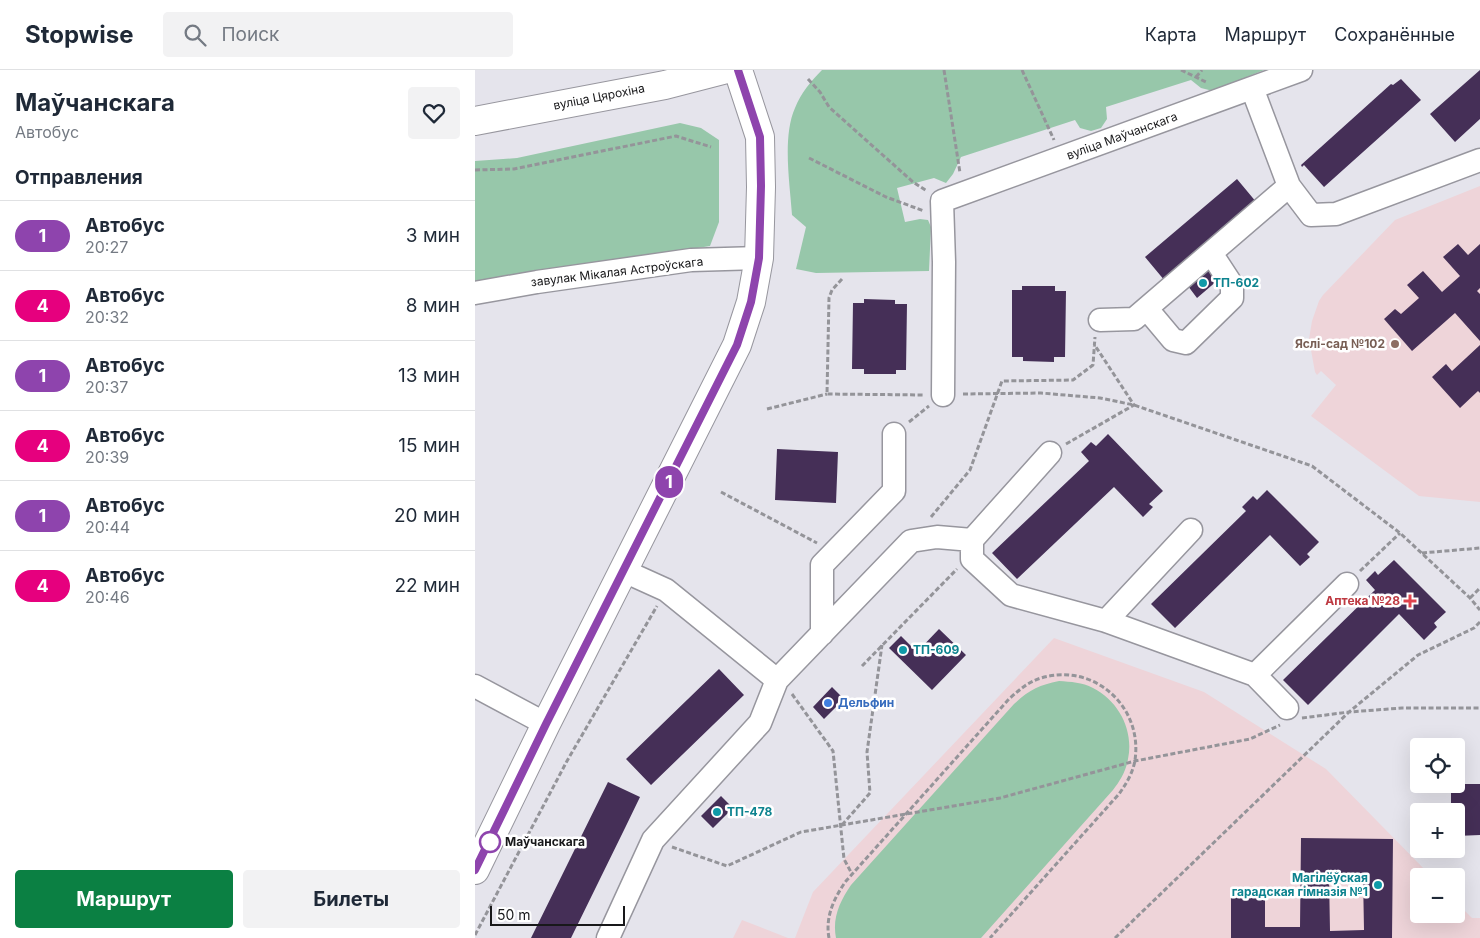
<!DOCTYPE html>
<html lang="ru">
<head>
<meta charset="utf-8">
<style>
  body { margin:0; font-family:Inter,sans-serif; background:#f2f2f3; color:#1f2937; height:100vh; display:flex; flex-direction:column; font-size:19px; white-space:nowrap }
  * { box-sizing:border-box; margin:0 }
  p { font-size:16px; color:#747a83 }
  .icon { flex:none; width:28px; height:28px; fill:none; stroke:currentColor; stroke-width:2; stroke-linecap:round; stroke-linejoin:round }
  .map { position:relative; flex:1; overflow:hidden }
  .side { display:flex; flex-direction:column; background:#fff; width:475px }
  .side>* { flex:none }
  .badge { padding:0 10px; border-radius:16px; font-size:18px; line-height:32px }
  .fabs { position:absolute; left:935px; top:668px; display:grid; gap:10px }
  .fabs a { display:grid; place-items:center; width:55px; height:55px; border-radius:5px; background:#fff; box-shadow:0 5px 20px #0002; font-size:25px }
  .scale { position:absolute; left:15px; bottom:12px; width:135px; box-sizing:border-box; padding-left:5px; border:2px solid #18181a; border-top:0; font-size:14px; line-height:18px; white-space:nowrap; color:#18181a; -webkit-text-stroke:4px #fff; paint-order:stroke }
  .map>.badge { position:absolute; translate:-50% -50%; box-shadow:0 0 0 2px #fff }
  h2 { padding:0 15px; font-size:19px; line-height:45px }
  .round { display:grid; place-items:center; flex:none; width:52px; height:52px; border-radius:5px; background:#f2f2f3 }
  .head { display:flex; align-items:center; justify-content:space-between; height:85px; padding:0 15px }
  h1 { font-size:24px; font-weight:700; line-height:38px }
  .cta { display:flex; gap:10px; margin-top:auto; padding:10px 15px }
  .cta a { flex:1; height:58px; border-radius:5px; background:#0b8043; color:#fff; font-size:20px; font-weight:700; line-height:58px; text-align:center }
  .cta a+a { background:#f2f2f3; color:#1f2937 }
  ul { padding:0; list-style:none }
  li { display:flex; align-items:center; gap:15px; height:70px; padding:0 15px; border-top:1px solid #e0e1e3 }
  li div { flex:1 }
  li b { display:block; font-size:19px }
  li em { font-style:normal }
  li .badge { min-width:55px; font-weight:700; text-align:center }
  header { display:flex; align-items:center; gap:30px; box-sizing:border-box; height:70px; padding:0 25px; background:#fff; border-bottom:1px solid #e0e1e3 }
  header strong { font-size:24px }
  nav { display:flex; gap:28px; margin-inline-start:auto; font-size:18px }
  .search { width:350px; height:45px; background:#f2f2f3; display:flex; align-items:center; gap:12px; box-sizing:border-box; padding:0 18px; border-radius:5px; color:#747a83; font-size:19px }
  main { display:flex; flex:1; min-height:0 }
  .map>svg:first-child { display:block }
  .education { fill:#eed4d9 }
  .green { fill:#97c7aa }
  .building { fill:#452f57; fill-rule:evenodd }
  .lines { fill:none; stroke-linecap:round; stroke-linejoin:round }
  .minor-casing { stroke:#97969e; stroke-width:25 }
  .major-casing { stroke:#97969e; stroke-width:30 }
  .path { stroke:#949499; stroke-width:3; stroke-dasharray:5 2.5; stroke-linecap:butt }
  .minor { stroke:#fff; stroke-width:22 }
  .major { stroke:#fff; stroke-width:28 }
  .line-casing { stroke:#fff; stroke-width:11 }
  .line { stroke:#8e44ad; stroke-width:8 }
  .culture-dot { fill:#0f9aa8; stroke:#fff; stroke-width:2 }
  .education-dot { fill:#8d6e63; stroke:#fff; stroke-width:2 }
  .health-dot { fill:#e0444e; stroke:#fff; stroke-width:2 }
  .shop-dot { fill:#3f7fe0; stroke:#fff; stroke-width:2 }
  .stop-dot { fill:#fff; stroke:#8e44ad; stroke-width:2.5 }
  .labels { text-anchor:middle; stroke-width:5; stroke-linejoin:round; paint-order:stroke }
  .street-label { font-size:12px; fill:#18181a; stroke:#fff }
  .culture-label { font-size:12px; font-weight:bold; fill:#0d838f; stroke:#fff; text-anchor:start }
  .education-label { font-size:12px; font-weight:bold; fill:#785e54; stroke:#fff; text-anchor:end }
  .health-label { font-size:12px; font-weight:bold; fill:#be3a42; stroke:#fff; text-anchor:end }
  .shop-label { font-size:12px; font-weight:bold; fill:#366cbe; stroke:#fff; text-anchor:start }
  .stop-label { font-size:12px; font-weight:bold; fill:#18181a; stroke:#fff; text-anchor:start }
</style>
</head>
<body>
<header>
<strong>Stopwise</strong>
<div class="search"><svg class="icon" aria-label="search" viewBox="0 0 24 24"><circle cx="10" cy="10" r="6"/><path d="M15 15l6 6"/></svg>Поиск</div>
<nav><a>Карта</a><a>Маршрут</a><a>Сохранённые</a></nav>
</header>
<main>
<section class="side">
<div class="head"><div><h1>Маўчанскага</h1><p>Автобус</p></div><a class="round"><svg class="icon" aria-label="heart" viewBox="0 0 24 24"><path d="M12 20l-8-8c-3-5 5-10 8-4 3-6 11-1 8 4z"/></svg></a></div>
<h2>Отправления</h2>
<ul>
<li><span class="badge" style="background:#8e44ad;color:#fff">1</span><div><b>Автобус</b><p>20:27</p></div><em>3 мин</em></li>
<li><span class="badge" style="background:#e6007e;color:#fff">4</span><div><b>Автобус</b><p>20:32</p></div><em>8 мин</em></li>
<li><span class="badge" style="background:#8e44ad;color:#fff">1</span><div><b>Автобус</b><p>20:37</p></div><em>13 мин</em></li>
<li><span class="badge" style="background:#e6007e;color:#fff">4</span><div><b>Автобус</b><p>20:39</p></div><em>15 мин</em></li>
<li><span class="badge" style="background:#8e44ad;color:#fff">1</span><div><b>Автобус</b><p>20:44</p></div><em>20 мин</em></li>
<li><span class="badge" style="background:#e6007e;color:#fff">4</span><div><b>Автобус</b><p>20:46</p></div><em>22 мин</em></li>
</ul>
<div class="cta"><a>Маршрут</a><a>Билеты</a></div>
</section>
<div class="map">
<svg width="1005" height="868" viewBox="0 0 1005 868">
  <rect width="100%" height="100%" fill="#e5e4ec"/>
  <path class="education" d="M1005,116V432L944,426L836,346L861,315L846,301L842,305L840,302L834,269L837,251L844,231L848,225L920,150Z
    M579,568L729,622L851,699L956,806H944V844H981V832L997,848H1005V868H320L338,822Z
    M267,850L313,868H258Z"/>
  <path class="green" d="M347,0H789L738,21L726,18L716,10L631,37L632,49L626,58L616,61L605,58L600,50L486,87L478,104L471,113L459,108L422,118L430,152L445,149L453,150L456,157L454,201L341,203L321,199L331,157L317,145C315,114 307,67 320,38C326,23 336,11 347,0Z
    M205,53L226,58L244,70V152L235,176L0,214V91L42,88Z
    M584,611C596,612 607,612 618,618C644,631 659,661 653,689C651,701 645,711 638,720L506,868H361C357,848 365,831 376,815L539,634C554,620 564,615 584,611Z"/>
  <path class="building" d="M1005,0V49L980,72L955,44Z
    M926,9L946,30L849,117L829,95L827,97L826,95L916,14L918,15Z
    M762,109L782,133L690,211L670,187Z
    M983,174L993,185L1005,174V218L1002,221L1005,224V271L980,243L937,281L909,249L920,239L926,244L944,228L932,215L948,201L967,222L985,206L968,187Z
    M733,199L743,210L722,228L713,216Z
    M547,216H580V221H591L590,287H579V292L548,291V287H537V220H547Z
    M389,229L420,230V234H432L431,300H421V304H389V299H377L378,233H389Z
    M1005,275V323L1003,321L985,338L957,307L971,294L977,301Z
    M633,364L688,421L674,434L678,437L668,447L639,417L542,509L517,483L614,391L606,382L616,372L621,376Z
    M302,379L363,382L361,433L300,430Z
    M792,420L844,472L832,484L835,487L825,496L795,465L700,558L676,534L771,441L767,437L778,426L782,430Z
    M919,490L971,542L959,553L962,557L949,570L924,544L833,635L808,610L900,520L891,510L900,501L903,505Z
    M464,559L491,585L457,620L414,578L426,566L442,582Z
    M244,599L269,625L176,715L151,689Z
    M357,617L369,629L349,649L338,637Z
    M133,712L165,727L150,758L96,868H56Z
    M976,714H1005V765L981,766V741H976Z
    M246,726L258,738L238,758L226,746Z
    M826,768L918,769L917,868H756V824H790V857H825ZM854,805H888L889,860L855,861Z"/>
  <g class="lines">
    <g class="minor-casing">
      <path id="minor" d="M814,116L836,145L861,144L1005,90
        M0,223L62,212L216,190L284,188
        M672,239L698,270L711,273L757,228V215L736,183
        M625,250L659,249L814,116L777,18
        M468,325L469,192L467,131L826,0
        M497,470L575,383
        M631,551L716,460
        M347,564V495L419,421V364
        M780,605L872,514
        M302,610L436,471L462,467L497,470V489L536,525L631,551L780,605L812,638
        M0,616L71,654
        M133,868L178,770L285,653L302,610L191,520L149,501"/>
    </g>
    <g class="major-casing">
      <path id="major" d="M0,51L190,15L248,0
        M0,800L71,654L262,275L276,232L284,188L286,117L285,67L263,0"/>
    </g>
    <path class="path" d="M469,0L485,103
      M547,0L579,70
      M706,0L733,13
      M721,7L727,0
      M333,9L345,22L354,37L438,112L452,121
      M334,88L411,127L449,141
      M0,100L39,99L201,66L236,77
      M367,209L357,220L354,228L352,324L449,325
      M488,324L566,323L625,328L659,335L837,396L925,463L995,528L1005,540
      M292,339L352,324
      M434,352L454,336
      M591,374L659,335L619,274
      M246,422L342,473
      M456,447L495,400L527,311L598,310L618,295L620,267
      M947,483L1005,478
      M885,501L925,463
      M995,528L1005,518
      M387,596L482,499
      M317,624L358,681L369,789L377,804
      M827,648L874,642L943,585L999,558L1005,552
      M367,755L395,723L392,682L407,575
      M197,777L252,796L326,762L525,728L660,691L775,669L805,655
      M0,865L92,691L182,536
      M354,868C350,847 359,828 371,811L534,629C544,620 553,612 566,608C618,592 668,636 660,690C658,703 651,714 644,724L515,868
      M640,868L874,642L927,638H1005"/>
    <use href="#minor" class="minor"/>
    <use href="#major" class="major"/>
  </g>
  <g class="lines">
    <g class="line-casing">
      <path id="line" d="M0,800L71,654L262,275L276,232L284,188L286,116L285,67L263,0"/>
    </g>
    <use href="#line" class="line"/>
  </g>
  <g class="culture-dot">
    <circle cx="728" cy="213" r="5"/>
    <circle cx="428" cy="580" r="5"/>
    <circle cx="242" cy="742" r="5"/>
    <circle cx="903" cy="815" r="5"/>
  </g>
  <circle class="education-dot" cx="920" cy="274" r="5"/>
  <path class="health-dot" d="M932.5 523.5h5v5h5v5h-5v5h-5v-5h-5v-5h5z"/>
  <circle class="shop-dot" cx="353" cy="633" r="5"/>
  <circle class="stop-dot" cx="15" cy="772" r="10"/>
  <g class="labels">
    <g class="street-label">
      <text transform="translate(124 27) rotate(-11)" y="4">вуліца Цярохіна</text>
      <text transform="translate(647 66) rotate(-20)" y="4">вуліца Маўчанскага</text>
      <text transform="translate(142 202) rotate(-7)" y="4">завулак Мікалая Астроўскага</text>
    </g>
    <g class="culture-label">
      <text x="738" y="217">ТП-602</text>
      <text x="438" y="584">ТП-609</text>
      <text x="252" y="746">ТП-478</text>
      <text x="893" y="812" text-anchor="end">Магілёўская<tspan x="893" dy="14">гарадская гімназія №1</tspan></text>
    </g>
    <g class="education-label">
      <text x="910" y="278">Яслі-сад №102</text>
    </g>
    <g class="health-label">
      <text x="925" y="535">Аптека №28</text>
    </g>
    <g class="shop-label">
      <text x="363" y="637">Дельфин</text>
    </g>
    <g class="stop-label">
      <text x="30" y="776">Маўчанскага</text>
    </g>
  </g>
</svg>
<div class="fabs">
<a><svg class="icon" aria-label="locate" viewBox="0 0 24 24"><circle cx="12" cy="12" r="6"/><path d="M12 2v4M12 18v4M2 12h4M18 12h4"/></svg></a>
<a>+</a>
<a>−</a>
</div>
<div class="scale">50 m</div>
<b class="badge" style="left:194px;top:412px;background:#8e44ad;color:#fff">1</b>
</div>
</main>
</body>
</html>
